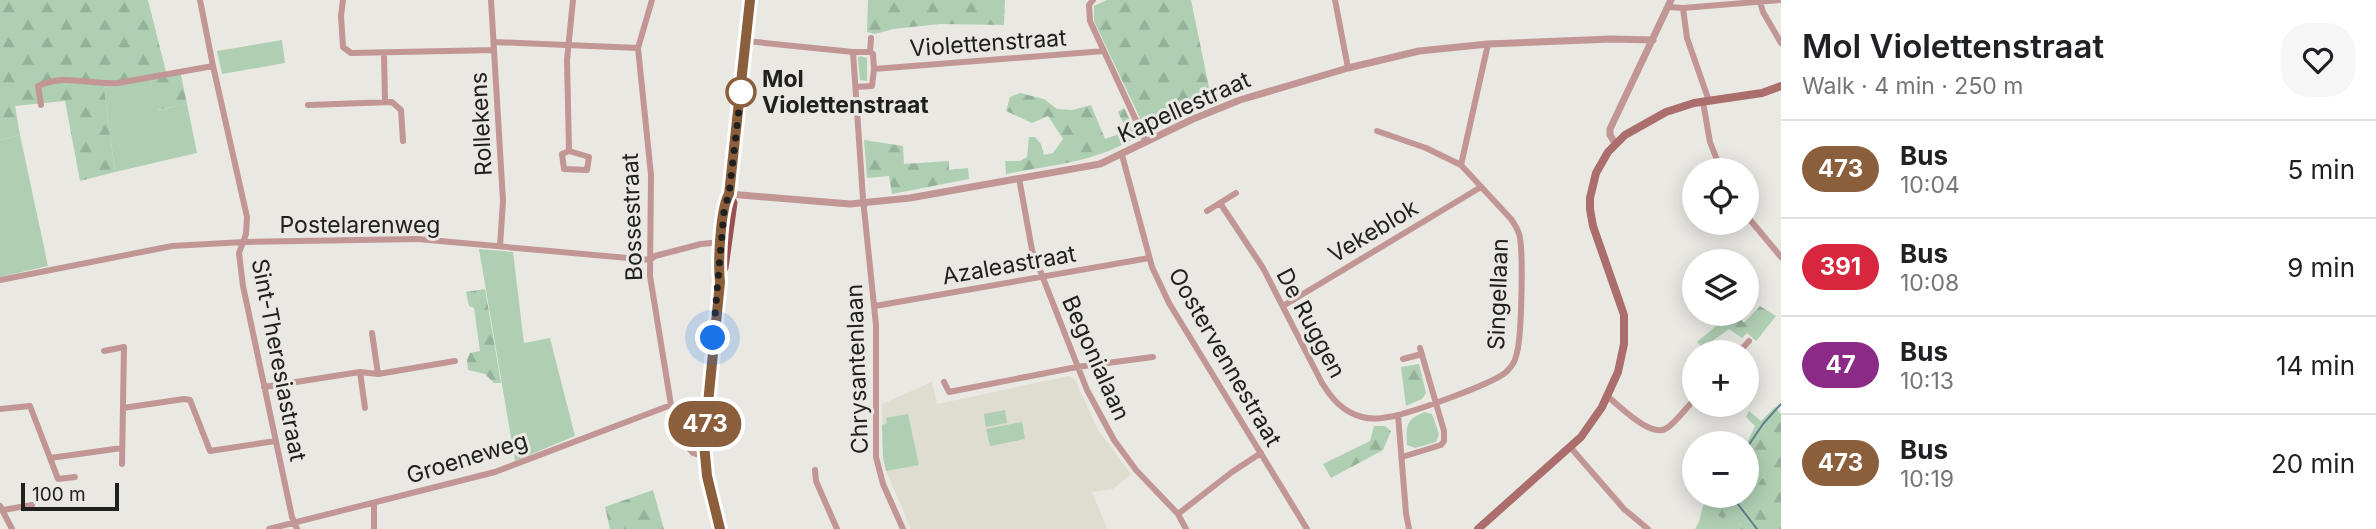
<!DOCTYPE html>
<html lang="en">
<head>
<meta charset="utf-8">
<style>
  body { margin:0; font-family:Inter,sans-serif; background:#f6f6f6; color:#202124; height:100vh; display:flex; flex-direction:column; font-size:26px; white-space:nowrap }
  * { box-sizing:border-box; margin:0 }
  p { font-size:23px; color:#757577 }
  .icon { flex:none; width:38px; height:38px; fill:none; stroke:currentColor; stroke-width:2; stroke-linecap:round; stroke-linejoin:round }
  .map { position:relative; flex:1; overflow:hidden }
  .side { display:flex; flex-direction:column; background:#fff; width:595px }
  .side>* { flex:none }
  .badge { padding:0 14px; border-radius:23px; font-size:24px; line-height:46px }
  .buttons { position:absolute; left:1682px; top:158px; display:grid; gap:14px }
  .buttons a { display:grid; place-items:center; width:77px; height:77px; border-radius:50%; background:#fff; box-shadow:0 4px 18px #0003; font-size:35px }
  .scale { position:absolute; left:21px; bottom:18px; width:98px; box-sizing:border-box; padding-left:7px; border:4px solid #20201e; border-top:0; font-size:19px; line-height:24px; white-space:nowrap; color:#20201e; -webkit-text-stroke:5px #e9e8e3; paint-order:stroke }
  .you { position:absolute; width:35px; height:35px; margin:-18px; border:5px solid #fff; border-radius:50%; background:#1a73e8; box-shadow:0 0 0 10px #1a73e833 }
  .map>.badge { position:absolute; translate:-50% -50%; box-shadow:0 0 0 4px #fff }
  .round { display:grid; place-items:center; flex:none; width:74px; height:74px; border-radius:28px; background:#f6f6f6 }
  .headline { display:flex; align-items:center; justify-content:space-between; height:119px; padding:0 21px }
  h1 { font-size:33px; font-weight:600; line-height:52px }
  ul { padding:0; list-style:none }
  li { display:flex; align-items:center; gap:21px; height:98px; padding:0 21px; border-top:2px solid #e0e0e0 }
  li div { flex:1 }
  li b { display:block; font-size:26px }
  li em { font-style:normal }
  li .badge { min-width:77px; font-weight:700; text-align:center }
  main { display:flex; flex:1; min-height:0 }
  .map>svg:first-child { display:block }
  .built { fill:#dfdcd0 }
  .grass { fill:#afcfb3 }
  .forest { fill:url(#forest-firs) }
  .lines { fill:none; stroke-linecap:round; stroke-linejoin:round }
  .stream { stroke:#5f808a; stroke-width:2 }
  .minor { stroke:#c19694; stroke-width:6 }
  .tertiary { stroke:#c19694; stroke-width:7 }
  .secondary { stroke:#ab6e6c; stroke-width:8 }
  .primary { stroke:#99504f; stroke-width:9 }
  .line-casing { stroke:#fff; stroke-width:16 }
  .line { stroke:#8b5e3c; stroke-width:10 }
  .walk { stroke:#20201e; stroke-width:7; stroke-dasharray:0 12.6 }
  .stop-dot { fill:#fff; stroke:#8b5e3c; stroke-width:3.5 }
  .labels { text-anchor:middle; stroke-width:6; stroke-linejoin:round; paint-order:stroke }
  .street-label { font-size:23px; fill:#20201e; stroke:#e9e8e3 }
  .stop-label { font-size:23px; font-weight:bold; fill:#20201e; stroke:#e9e8e3; text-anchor:start }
</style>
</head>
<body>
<main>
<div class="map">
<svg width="1781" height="529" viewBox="0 0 1781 529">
  <defs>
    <pattern id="forest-firs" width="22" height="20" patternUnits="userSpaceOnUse" patternTransform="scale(1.75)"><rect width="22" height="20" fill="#afcfb3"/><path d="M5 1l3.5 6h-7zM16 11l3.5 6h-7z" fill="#96b19a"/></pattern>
  </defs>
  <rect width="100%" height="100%" fill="#e9e8e3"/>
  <path class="built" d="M1070,376L1075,380L1098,430L1131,474L1113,489L1092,492L1107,529H911L887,473L883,457L882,404L932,382L937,404Z"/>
  <path class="grass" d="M282,40L285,63L222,74L217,51Z
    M860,56L867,58V81L860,80L858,58Z
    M150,80L158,110L187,104L197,153L115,172L104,88Z
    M20,135L48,266L0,277V140Z
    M479,249L513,252L524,343L550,338L575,436L515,461Z
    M1005,410L1007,423L986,427L984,414Z
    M1425,412L1432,414L1439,434L1436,442L1415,448L1407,445C1406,426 1406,419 1425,412Z
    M908,414L919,465L886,471L883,457L882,425L887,423L886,418Z
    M1022,422L1025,439L990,446L986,429Z
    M1747,458L1766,474L1752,489L1747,484Z
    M1747,489L1760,502L1746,511L1729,495H1746Z
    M1703,506L1723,519L1731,509L1741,526L1739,529H1695L1699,522Z"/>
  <path class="forest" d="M0,0H148L166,72L181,75L187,104L157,110L150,80L104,88L115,172L80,181L65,101L15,106L20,135L0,140Z
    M868,0H1005L1004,25L940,24L893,29L875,34L867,32Z
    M1107,0H1191L1212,102L1146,131L1094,21V6Z
    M1020,93L1044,99L1057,109L1072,110L1091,105L1105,139L1127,131L1118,112L1124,108L1138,136C1098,162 1051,165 1006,174L1005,161H1020L1027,157L1029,137H1035L1041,144L1044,155L1053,153L1063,139L1048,116L1032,123L1006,111L1010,97Z
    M864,140L903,146L904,164L949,161V170L968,168L969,179L892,194L889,176L867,178Z
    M485,289L501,383H494L485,374L468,370L467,360L470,353L480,351L474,308L469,306L466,292Z
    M1760,306L1776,316L1756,341L1747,333L1742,338L1729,329L1703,348L1697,342L1722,321L1716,313H1736L1744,323Z
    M1419,364L1426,393L1422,399L1406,406L1401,367Z
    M1775,407L1781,414V529H1739L1741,526L1731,510L1723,519L1703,506L1710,495H1729L1746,511L1759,502L1747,489V484L1753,489L1766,474L1747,458V443L1755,426L1746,417L1749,411L1761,421Z
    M1374,426H1385L1391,431L1383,450L1331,478L1323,464L1370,441Z
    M653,490L664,529H610L605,507Z"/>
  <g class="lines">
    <path class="stream" d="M1746,449L1763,424L1781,404
      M1731,495L1757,529"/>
    <path class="minor" d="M200,0L213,66L247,217L246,234L239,253L243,286L292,517L297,529
      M343,0L341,16L343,47L351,53L494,50
      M491,0L503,201L500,246
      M652,0L638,48L651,175L650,276L671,405L685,444L693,453L705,457
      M1093,0L1089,5L1090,21L1146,142
      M1335,0L1348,68
      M1760,2L1763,12L1781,43
      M1669,7L1683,8L1781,0
      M1683,8L1687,38L1709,101
      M746,41L853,52H870
      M494,42L638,48
      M853,52L863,199L876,325V457L883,484L903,529
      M384,53L385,101
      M874,69L1104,51
      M856,87L872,86L874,69L873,54L870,52L871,38
      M1703,102L1710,142L1721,170
      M41,105L38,86C66,73 88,85 118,83L213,66
      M308,105L392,102L401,110L403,141
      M569,151L562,154L564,169L587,170L589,157L569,151L567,60L573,0
      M1122,155L1152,267L1169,303L1307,529
      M1461,165L1488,44
      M1019,178L1032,250L1087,390L1114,440L1136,470L1178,514L1186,529
      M1220,203L1263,268L1322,383C1332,399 1343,412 1362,417C1373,420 1383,418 1394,416C1412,412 1500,382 1508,370C1511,367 1515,361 1516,356C1522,341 1523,256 1520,238C1519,230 1515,225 1511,219L1461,165L1426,148L1377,131
      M1207,211L1236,193
      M1746,215L1781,257
      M0,280L172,246L244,242L418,239L650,260L655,256L701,244L721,242
      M875,306L1149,258
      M1283,306L1481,187
      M372,333L378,374
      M104,351L124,347L122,464
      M1739,352L1749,341
      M1403,359L1422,354
      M360,372L365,408
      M944,382L949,392L1077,367L1153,357
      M264,387L360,372L378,374L455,361
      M1607,396C1620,406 1651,439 1667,428C1677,421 1686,408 1694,400
      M123,408L184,399L190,400L210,451L275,441
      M0,409L30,406L50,458L122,448
      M1398,415L1406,513L1409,529
      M684,435L695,443L704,444
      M1571,448L1624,509L1648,529
      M1402,457L1441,445L1444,441V431L1420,348
      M50,458L58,479L75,477
      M815,470L816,481L837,529
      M374,503V529
      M0,506L12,529
      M3,510L32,505
      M1178,514L1232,472L1261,453
      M269,529L495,472L671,405"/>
    <path class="tertiary" d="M1615,143L1610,135V129L1671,0
      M729,194L850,204L910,198L1100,164L1193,119L1240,100L1348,68L1419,51L1488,44L1611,39L1653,40"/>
    <path class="secondary" d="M1478,529L1581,437L1602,407L1618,372L1624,344V315L1593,226L1590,209V198L1596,173L1608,152L1625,135L1666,112L1694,103L1762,93L1781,86"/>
    <path class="primary" d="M724,268L733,203L729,194
      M720,529C712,502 705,473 704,445C702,391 716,338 719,284C721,262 718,212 729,194L750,0"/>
  </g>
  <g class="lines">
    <g class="line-casing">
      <path id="line" d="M720,529L707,476L704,444L720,282C718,264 720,209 729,194L750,0"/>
    </g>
    <use href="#line" class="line"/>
    <path class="walk" d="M713,338L724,211L729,194L741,92"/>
  </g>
  <circle class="stop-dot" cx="741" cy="92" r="14"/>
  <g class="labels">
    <g class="street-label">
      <text transform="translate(988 43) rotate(-4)" y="8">Violettenstraat</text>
      <text transform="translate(1184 107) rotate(-24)" y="8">Kapellestraat</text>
      <text transform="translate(481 124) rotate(-93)" y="8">Rollekens</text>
      <text transform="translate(632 217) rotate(-92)" y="8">Bossestraat</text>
      <text x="360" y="233">Postelarenweg</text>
      <text transform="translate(1373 231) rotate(-31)" y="8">Vekeblok</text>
      <text transform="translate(1009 265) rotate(-10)" y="8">Azaleastraat</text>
      <text transform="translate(1498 294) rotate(-88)" y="8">Singellaan</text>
      <text transform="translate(1311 323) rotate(62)" y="8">De Ruggen</text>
      <text transform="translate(1225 357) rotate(60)" y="8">Oostervennestraat</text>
      <text transform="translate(1096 358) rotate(66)" y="8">Begonialaan</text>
      <text transform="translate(279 360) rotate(79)" y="8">Sint-Theresiastraat</text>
      <text transform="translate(857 369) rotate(-92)" y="8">Chrysantenlaan</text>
      <text transform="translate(467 458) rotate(-17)" y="8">Groeneweg</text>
    </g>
    <g class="stop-label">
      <text x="762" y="87">Mol<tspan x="762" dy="26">Violettenstraat</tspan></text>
    </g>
  </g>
</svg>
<div class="buttons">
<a><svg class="icon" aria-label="locate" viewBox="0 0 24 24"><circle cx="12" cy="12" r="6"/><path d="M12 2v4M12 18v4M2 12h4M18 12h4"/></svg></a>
<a><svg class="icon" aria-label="layers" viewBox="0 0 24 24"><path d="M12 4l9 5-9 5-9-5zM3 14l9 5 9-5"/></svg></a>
<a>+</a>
<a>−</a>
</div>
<div class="scale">100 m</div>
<div class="you" style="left:713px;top:338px"></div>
<b class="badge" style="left:705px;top:424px;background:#8b5e3c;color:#fff">473</b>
</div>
<section class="side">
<div class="headline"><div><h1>Mol Violettenstraat</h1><p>Walk · 4 min · 250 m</p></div><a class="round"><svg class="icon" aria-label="heart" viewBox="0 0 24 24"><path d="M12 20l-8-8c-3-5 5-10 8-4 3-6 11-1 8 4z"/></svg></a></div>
<ul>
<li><span class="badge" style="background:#8b5e3c;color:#fff">473</span><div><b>Bus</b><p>10:04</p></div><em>5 min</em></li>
<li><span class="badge" style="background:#d7263d;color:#fff">391</span><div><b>Bus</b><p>10:08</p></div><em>9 min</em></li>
<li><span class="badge" style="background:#8c2b87;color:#fff">47</span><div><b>Bus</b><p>10:13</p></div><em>14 min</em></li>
<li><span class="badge" style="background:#8b5e3c;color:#fff">473</span><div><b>Bus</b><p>10:19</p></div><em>20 min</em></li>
</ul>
</section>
</main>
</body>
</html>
